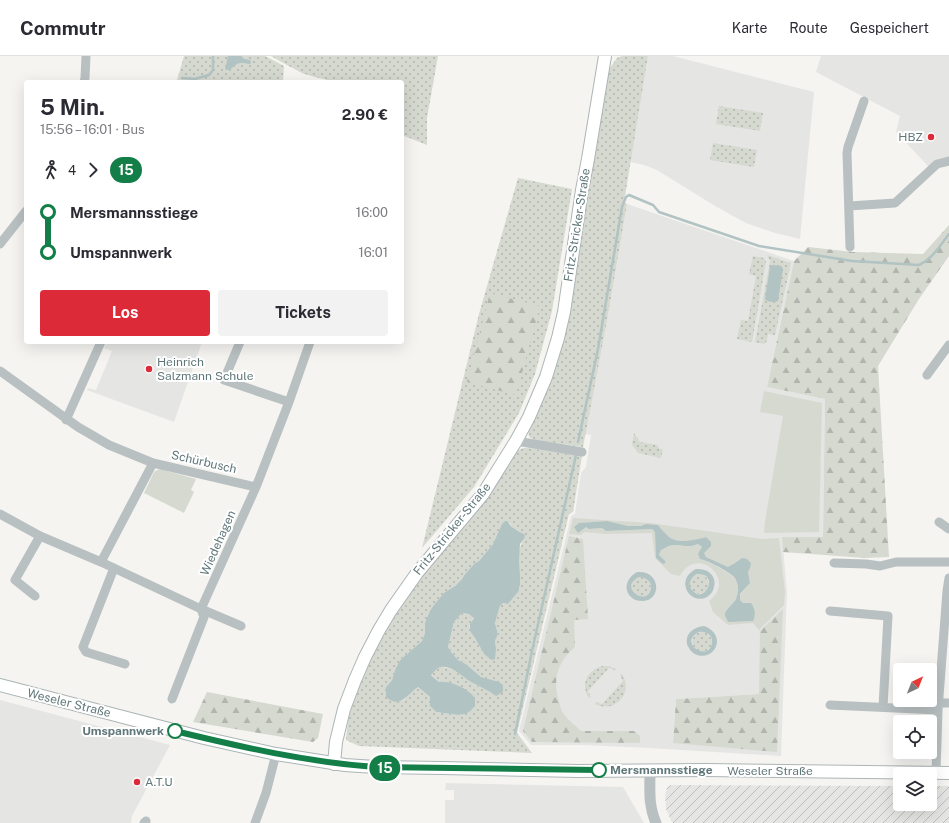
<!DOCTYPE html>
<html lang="de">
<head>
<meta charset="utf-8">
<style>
  body { margin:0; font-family:"Public Sans",sans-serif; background:#f2f2f3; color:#2b2b33; height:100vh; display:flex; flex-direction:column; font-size:15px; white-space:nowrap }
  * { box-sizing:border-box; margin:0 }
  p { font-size:13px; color:#7c7c81 }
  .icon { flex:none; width:22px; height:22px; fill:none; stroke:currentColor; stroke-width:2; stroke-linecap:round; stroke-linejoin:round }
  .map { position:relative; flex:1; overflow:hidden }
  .drawer { position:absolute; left:24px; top:24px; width:380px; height:264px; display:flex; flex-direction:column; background:#fff; border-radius:4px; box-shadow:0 4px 16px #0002 }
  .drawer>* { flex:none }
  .badge { padding:0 8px; border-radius:13px; font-size:14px; line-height:26px }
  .needle { width:26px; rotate:43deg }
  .tools { position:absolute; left:893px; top:607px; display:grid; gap:8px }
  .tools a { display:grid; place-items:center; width:44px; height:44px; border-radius:4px; background:#fff; box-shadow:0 4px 16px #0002; font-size:20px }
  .map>.badge { position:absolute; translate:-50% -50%; box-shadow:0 0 0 2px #fff }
  .legs { display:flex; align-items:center; gap:6px; height:44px; padding:0 16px; font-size:13px }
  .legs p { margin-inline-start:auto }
  .headline { display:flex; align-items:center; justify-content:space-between; height:68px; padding:0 16px }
  h1 { font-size:22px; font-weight:700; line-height:30px }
  .cta { display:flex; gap:8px; margin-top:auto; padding:8px 16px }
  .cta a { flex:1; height:46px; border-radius:4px; background:#dc2a38; color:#fff; font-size:16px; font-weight:700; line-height:46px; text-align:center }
  .cta a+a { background:#f2f2f3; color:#2b2b33 }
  ul { padding:0 16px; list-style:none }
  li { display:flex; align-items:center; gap:14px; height:40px; font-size:15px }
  li i { display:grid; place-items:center; width:6px; height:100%; margin:0 5px; background:currentColor }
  li i::after { content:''; width:10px; height:10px; margin:-5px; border:3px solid; border-radius:50%; background:#fff }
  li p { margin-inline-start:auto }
  li:first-child i { background:linear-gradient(#0000 50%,currentColor 0) }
  li:last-child i { background:linear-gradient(currentColor 50%,#0000 0) }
  header { display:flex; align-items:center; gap:24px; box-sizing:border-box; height:56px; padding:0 20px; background:#fff; border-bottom:1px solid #e1e1e2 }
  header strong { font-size:19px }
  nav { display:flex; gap:22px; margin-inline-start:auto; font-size:14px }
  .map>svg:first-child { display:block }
  .built { fill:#e5e5e4; fill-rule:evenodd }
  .industrial { fill:url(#industrial-furrows) }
  .grass { fill:url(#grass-dots); fill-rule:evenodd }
  .forest { fill:url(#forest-firs) }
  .park { fill:#d6d9d0; fill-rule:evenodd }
  .water { fill:#b1c3c3; fill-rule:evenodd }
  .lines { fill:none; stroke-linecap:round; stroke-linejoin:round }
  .stream { stroke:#b1c3c3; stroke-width:2.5 }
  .secondary-casing { stroke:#acb5b6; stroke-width:14 }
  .minor { stroke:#b9c0c1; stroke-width:9 }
  .tertiary { stroke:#b9c0c1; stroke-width:11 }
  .secondary { stroke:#fff; stroke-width:12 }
  .line-1-casing { stroke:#fff; stroke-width:9 }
  .line-1 { stroke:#137e48; stroke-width:6 }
  .poi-dot { fill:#dc2a38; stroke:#fff; stroke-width:1.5 }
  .stop-1-dot { fill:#fff; stroke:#137e48; stroke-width:2 }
  .labels { text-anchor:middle; stroke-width:4; stroke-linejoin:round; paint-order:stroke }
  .poi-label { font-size:12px; fill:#61787b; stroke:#fff; text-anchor:start }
  .street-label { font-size:12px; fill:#61787b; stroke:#fff }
  .stop-label { font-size:12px; font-weight:bold; fill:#61787b; stroke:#fff; text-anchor:end }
</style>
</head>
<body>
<header>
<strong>Commutr</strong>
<nav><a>Karte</a><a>Route</a><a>Gespeichert</a></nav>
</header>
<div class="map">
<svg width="949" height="767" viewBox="0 0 949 767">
  <defs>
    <pattern id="industrial-furrows" width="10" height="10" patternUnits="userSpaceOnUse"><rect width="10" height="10" fill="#e5e5e4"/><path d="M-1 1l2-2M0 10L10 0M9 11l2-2" fill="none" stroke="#bdbebe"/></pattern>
    <pattern id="grass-dots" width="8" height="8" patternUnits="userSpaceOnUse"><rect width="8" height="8" fill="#d6d9d0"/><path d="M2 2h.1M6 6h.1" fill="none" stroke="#b1b5ae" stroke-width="1.8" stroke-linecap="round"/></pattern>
    <pattern id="forest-firs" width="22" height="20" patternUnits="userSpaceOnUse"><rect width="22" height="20" fill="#d6d9d0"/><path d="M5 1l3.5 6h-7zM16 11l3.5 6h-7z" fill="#b1b5ae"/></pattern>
  </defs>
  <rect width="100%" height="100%" fill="#f5f4f1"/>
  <path class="built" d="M648,0H673L814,36L800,183L775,177L746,167L715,150L657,114L644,109L630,106Z
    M821,0H949V102L929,111L896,76L900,60L816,16Z
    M627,148L794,205L767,331L825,343L823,481H782L787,536L781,700L649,692L584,689H531L519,675L571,460L575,458L581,417L586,411L591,379L585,378L607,265ZM759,638L673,687L676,643Z
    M107,286H202L174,366L87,334L88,332L96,334L112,295L104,292Z
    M0,644L170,689L132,760L131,767H0Z
    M446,727L623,731L644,767H445V744H454V734H445Z"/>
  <path class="industrial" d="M671,729L900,730V748H930V730H949V767H672L666,753L665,739L667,732L669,730Z"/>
  <path class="grass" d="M184,0H265L284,10L283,26H184L177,24Z
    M271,0H438L427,62V89L402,79V26H334C323,22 310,21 300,16C290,11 280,5 271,0Z
    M622,0H648L624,146L627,148L607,265L583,391L535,384L529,381L528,371L551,322L607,16L617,2Z
    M719,50L763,57L760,75L716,68Z
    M713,87L757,94L754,111L710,104Z
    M518,122L572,133L552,255L535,318L519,357L474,431L422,492L479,258Z
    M767,199L791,207L775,279L768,278L767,285L764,288L755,286L770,205Z
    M753,200L764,202L766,206L752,286L737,283L741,264L748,265L756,220L749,218Z
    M634,377L640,386L657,389L660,393H663L661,402L638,397L632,389Z
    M523,392H529L582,400L573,456L569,458L517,677L532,697L359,690L346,684L348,664L358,631L372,597L399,549L517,395ZM510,467L512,471L521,476L524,483C519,490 518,501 519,510C519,519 522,527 518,535C515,540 511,544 508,548L503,547L500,550L495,567L498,578L495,585L496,592L484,598C481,593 478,587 476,582C469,572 467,573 474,561L469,558L462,557L454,566L448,591L452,597L458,604L466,608L481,621L496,640C488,634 478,630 469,625C462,620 451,610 441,611C437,612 434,616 431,618L439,626L443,625L450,627L466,658L458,659L436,656L430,650V641L418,631L402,645L386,631L392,624L401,603L422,585L425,577V567L445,536L455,530L462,523L465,518L475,507L479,505L493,488L502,469Z
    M689 528a10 10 0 1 1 20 0a10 10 0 1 1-20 0Z
    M631 531a10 10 0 1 1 20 0a10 10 0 1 1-20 0Z
    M692 586a10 10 0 1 1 20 0a10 10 0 1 1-20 0Z
    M602,610H608L616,613L615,614L609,612L588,635L591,641L589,642C580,628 587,615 602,610Z
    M622,618C634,637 615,658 595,648L596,646L602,648L623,625L620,619Z"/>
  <path class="forest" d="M949,169V200L919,243L878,310L889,501L865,502L783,496L782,481H823L825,343L767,331L794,205L808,191L853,196L923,198Z
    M490,237L540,250L516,339L467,326Z
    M569,480L583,483L588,563L574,564L575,591C558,605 552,624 559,645C560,649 561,654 563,657C568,664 575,669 581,675H634L640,680V687L532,686L523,675Z
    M783,553L777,696L673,687L676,643L759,638L760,575Z
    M207,636L323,658L318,682L313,686L193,666Z"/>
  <path class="park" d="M764,335L822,347L819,476L764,477L765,465L783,360L760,356Z
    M160,413L196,423L191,434L194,436L184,457L144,437L153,418L155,415Z
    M573,462L650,467L762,483L779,482L785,536L784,549L759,574L753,567L728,569L713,556L709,545C738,524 697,488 680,520L671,518L655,502L652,477L605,478L585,476L580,479L569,478ZM607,465L628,470H641L646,468L658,469C661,473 665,477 669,481C677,488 696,484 706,481L704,497L706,501L728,511L735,507L742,502L750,512L748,516L750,527L740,539V544L743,548L751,547L725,555C728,552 733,548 736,543C739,537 739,527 734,522C729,516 708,505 700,503L702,491L698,488C689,492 683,489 674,489C670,489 665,492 661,494L659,499L656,502L655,476L652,473L606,475L602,472L589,473L580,467Z"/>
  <path class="water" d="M228,0H241L244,3L250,4L251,6L250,8C240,6 237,6 230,14H227L225,13Z
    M772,209L781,210L783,213L778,245C774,247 767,246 765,243L770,211Z
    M505,465H507L512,471L525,479L524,483L520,488L519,505L520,519V529L518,536L508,548L503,547L500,550L495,567L498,578L495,585L496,592L495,603L492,604L484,598L475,582L470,575V568L474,562L469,558L462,557L454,566L448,591L452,597L458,604L466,608L481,621L499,626L503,629V636L496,640C488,634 478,630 469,625C462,620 450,609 441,611C437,612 434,616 431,619L439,626C447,623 472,634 475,643C475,644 475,649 475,650L471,654L466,658L458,659L436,656L430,650V641L418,631C407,639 400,653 386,641V631L392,624L396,612L401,603L422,585L425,577V567L430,555L434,549L445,536L455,530L462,523L465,518L475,507L479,505L493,488L502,468Z
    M607,465L628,470H641L646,468L658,469C661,473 665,477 669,481C677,488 696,484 706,481L711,486V490L704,497L706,501L728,511L735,507L742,502L747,503L751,507L750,512L748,516L750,527L740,538V544L743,547H751C755,552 756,559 753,565L728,566C727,563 725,561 725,558C726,552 734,548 736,543C739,536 739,527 734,521C728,515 709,505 700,503L698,498L702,491L698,488C688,492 684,489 674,489C670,489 665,492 661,494L659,499L666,506L663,508L656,502L655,476L652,473L606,475L602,472L589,473L586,471L578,477L574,471L579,467Z
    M696,513C707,512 717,519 714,531C713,536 710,539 707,541C690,550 674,524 696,513ZM697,518C721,517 704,550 692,534C687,528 691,521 697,518Z
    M637,516C661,514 662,544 643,545C638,545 634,544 631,541C622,532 628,521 637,516ZM639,521C645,521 652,525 651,532C648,552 617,532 639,521Z
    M704,570C727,578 716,605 697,599C692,597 689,593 687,588C685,577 694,571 704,570ZM699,576C706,575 713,579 712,587C709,607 677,587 699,576Z"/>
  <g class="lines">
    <path class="stream" d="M182,22L195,23L209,19L213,14V0
      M578,386L598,293L622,151L626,141L629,139L653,149L659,156L759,190L852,205L919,209C932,203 940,190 949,178
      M515,678L532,595L576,399"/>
    <g class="secondary-casing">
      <path id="secondary" d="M0,629L204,682L276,698L345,709L375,711L442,712L578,715L705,714L949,717
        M334,708L336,686L344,653L355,624L365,601L379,574L391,554L417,517L483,438L516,385L529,361L546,321L558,282L564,256L582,134L588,103L605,0"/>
    </g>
    <path class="minor" d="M84,26L85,22L86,0
      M849,150L895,147L937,108L949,105
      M0,188L26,155
      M850,191L847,97L848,91L864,45
      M240,286L224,324L289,346
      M0,315L78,371L109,389L153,407L256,431L289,346L310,286
      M927,319L949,289
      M66,364L101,286
      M516,385L582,396
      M0,458L40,480L101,506L201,553L241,570
      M939,466L949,473
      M101,506L153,407
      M834,507L866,508L880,510L896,506H949
      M114,512L83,591L86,596L125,608
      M35,540L15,524L40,480
      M830,555L888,560L883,651
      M172,643L204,561L201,553L256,431
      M939,647H949
      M830,649L938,654
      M936,716L938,654L947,535L949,522
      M144,767L146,765
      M255,767L266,737L276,698"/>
    <path class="tertiary" d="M650,714C650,733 648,749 656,767"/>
    <use href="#secondary" class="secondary"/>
  </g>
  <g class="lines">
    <g class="line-1-casing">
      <path id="line-1" d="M175,675C241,691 307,706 375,711L599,714"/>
    </g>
    <use href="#line-1" class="line-1"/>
  </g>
  <g class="poi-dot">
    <circle cx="931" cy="81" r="4"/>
    <circle cx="149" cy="313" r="4"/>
    <circle cx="137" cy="726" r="4"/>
  </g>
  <g class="stop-1-dot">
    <circle cx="175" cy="675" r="7"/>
    <circle cx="599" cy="714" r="7"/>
  </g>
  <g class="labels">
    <g class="poi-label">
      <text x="923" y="85" text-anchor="end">HBZ</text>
      <text x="157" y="310">Heinrich<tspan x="157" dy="14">Salzmann Schule</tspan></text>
      <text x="145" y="730">A.T.U</text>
    </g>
    <g class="street-label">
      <text transform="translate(577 169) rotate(-81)" y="4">Fritz-Stricker-Straße</text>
      <text transform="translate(204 406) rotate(13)" y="4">Schürbusch</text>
      <text transform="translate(452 473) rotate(-51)" y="4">Fritz-Stricker-Straße</text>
      <text transform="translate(218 487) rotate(-66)" y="4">Wiedehagen</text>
      <text transform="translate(69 647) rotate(14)" y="4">Weseler Straße</text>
      <text x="770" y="719">Weseler Straße</text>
    </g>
    <g class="stop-label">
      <text x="164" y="679">Umspannwerk</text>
      <text x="610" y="718" text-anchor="start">Mersmannsstiege</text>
    </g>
  </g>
</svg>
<div class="tools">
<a><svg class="needle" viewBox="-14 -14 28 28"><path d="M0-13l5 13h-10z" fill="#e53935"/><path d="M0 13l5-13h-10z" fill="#7c7c81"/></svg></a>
<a><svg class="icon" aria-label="locate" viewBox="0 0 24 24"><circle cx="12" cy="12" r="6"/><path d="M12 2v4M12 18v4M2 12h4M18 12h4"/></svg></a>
<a><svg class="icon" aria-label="layers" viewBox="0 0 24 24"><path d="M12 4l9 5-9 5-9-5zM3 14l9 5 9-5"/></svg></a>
</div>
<b class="badge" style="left:385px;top:712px;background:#137e48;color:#fff">15</b>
<section class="drawer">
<div class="headline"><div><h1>5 Min.</h1><p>15:56 – 16:01 · Bus</p></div><b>2.90 €</b></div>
<div class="legs"><svg class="icon" aria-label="walk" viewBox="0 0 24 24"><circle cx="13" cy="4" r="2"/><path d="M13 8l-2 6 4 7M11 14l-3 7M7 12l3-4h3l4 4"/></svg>4<svg class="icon" aria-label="forward" viewBox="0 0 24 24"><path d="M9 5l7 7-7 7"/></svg><b class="badge" style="background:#137e48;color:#fff">15</b></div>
<ul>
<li><i style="color:#137e48"></i><b>Mersmannsstiege</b><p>16:00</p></li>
<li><i style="color:#137e48"></i><b>Umspannwerk</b><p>16:01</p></li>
</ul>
<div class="cta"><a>Los</a><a>Tickets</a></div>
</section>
</div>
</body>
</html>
